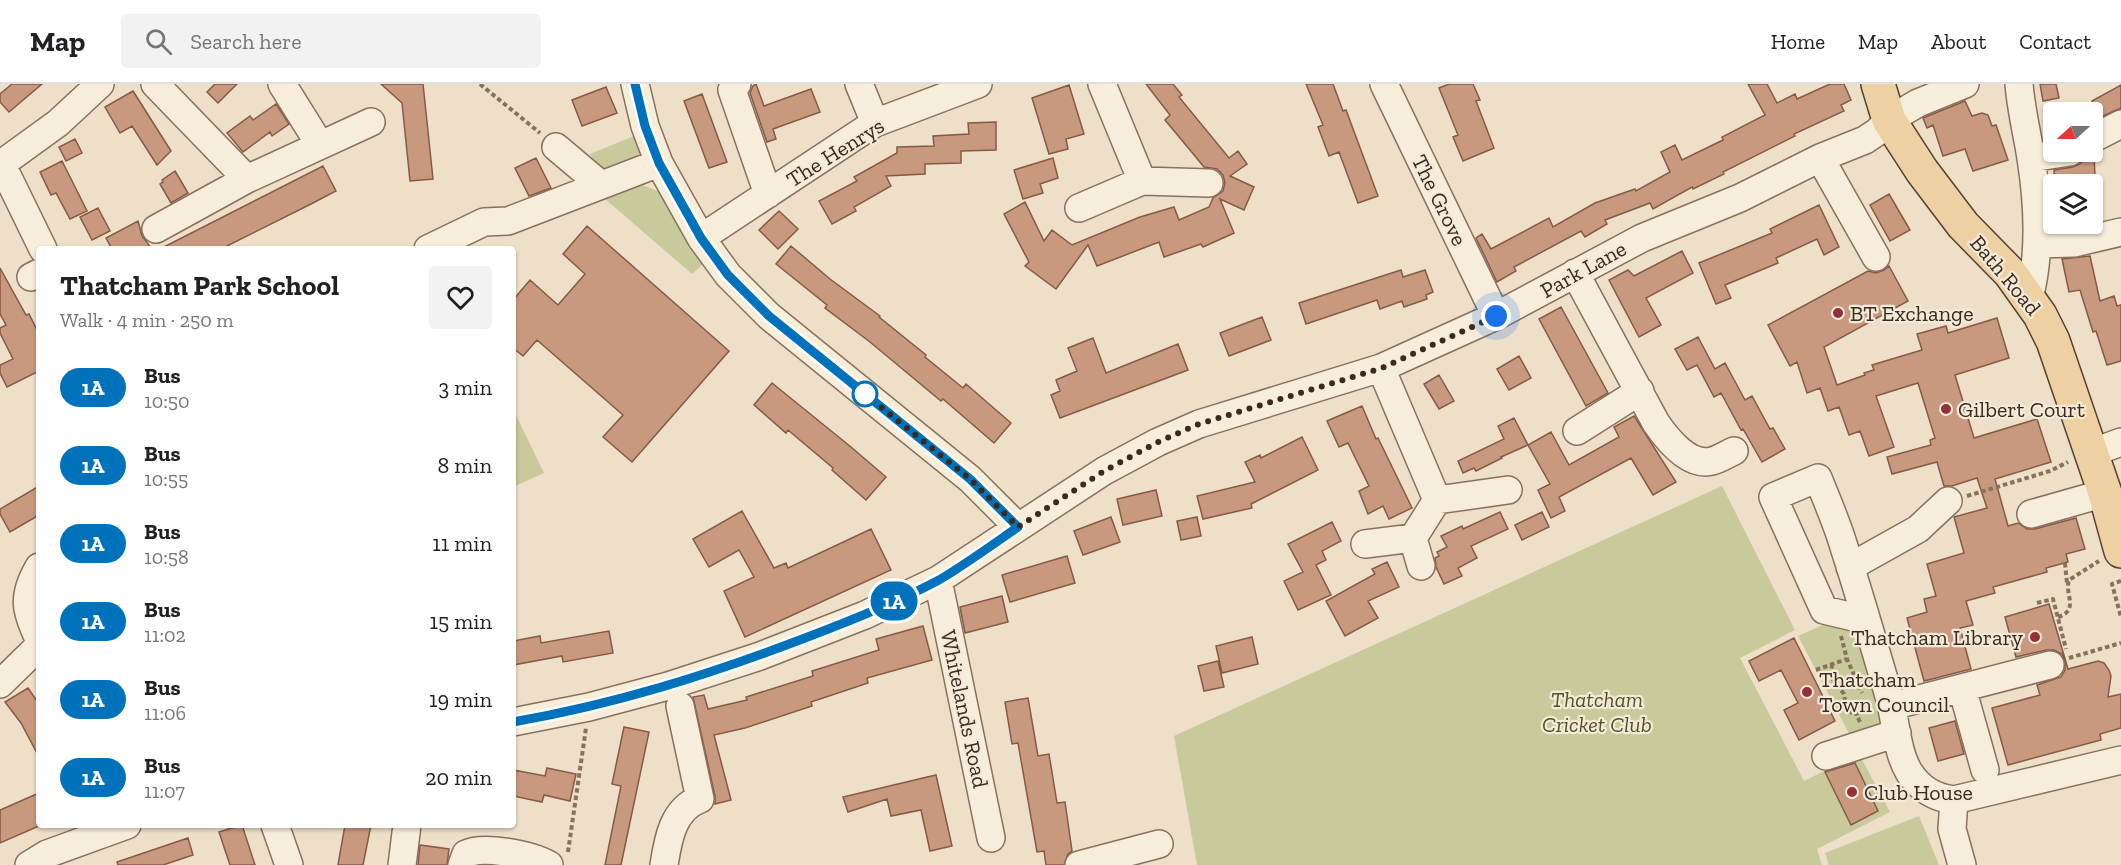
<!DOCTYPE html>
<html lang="en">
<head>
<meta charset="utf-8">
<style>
  body { margin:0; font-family:"Zilla Slab",serif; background:#f2f2f2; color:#202124; height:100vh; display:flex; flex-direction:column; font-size:22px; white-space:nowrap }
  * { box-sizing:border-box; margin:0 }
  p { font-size:20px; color:#757577 }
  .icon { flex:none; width:33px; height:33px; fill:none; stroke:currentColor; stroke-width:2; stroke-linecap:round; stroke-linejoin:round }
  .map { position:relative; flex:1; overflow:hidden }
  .sheet { position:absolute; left:36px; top:162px; width:480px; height:582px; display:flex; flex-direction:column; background:#fff; border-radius:6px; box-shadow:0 2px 4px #0004 }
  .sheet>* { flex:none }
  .badge { padding:0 12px; border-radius:20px; font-size:21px; line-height:39px }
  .needle { width:39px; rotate:249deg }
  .controls { position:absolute; left:2043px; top:18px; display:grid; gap:12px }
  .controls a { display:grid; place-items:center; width:60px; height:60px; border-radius:6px; background:#fff; box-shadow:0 2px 4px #0004; font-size:30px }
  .you { position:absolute; width:30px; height:30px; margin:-15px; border:4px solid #fff; border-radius:50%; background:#1a73e8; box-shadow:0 0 0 9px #1a73e833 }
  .map>.badge { position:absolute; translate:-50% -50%; box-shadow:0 0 0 3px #fff }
  .round { display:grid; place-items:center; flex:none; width:63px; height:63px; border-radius:6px; background:#f2f2f2 }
  .overview { display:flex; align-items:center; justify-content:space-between; height:102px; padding:0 24px }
  h1 { font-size:28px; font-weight:700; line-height:45px }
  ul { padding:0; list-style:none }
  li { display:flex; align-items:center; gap:18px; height:78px; padding:0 24px }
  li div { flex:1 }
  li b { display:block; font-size:22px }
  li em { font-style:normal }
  li .badge { min-width:66px; font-weight:700; text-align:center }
  header { display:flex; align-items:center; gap:36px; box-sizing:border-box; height:84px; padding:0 30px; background:#fff; border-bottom:2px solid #e0e0e0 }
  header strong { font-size:28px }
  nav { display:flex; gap:33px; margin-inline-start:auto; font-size:21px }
  .search { width:420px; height:54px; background:#f2f2f2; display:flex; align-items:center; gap:15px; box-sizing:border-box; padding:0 21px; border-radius:6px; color:#757577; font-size:22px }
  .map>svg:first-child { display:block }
  .green { fill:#c8ca9c }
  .building { fill:#c9997f; stroke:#865a44; stroke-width:1.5 }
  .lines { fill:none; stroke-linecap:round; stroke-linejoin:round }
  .minor-casing { stroke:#88715d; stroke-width:30 }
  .major-casing { stroke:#564031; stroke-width:36 }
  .path { stroke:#88715d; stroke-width:4; stroke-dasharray:4.5 3; stroke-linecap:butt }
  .minor { stroke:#f7eddb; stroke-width:27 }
  .major { stroke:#edd1a2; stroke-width:33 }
  .line-casing { stroke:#fff; stroke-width:14 }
  .line { stroke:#0072bc; stroke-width:9 }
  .walk { stroke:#392b20; stroke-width:6; stroke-dasharray:0 10.8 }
  .poi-dot { fill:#943038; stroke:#f4ead7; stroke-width:2 }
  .stop-dot { fill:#fff; stroke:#0072bc; stroke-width:3 }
  .labels { text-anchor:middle; stroke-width:4.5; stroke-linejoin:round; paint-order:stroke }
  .street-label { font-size:22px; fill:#392b20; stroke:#f4ead7 }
  .poi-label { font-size:22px; fill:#392b20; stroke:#f4ead7; text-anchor:start }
  .park-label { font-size:22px; font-style:italic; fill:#4c5428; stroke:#f4ead7 }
</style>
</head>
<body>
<header>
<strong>Map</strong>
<div class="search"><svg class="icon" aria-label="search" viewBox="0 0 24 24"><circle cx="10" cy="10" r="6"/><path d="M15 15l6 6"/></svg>Search here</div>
<nav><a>Home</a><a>Map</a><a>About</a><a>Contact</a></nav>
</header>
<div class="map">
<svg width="2121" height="781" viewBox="0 0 2121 781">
  <rect width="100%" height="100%" fill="#eddfc8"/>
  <path class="green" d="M639,50L641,69C634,79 615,88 603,84C596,81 593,75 590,70Z
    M642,101L660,108L667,117L703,180L692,190L604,114L611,109Z
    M513,325L544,389L513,403Z
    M1722,402L1795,546L1740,574L1804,697L1859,670L1890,728L1817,765L1822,781H1197L1174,652Z
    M1834,536L1857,547L1886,640L1853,657L1798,552Z
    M1919,732L1939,781H1829L1825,769Z"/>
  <path class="building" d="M12,0H42L9,28L0,18V10Z
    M215,0H237L218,19L207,8Z
    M381,0H423L433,95L410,97L402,19Z
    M756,0L764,22L811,5L820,28L773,45L776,55L767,58L750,9L753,2Z
    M1146,0H1173L1182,11L1179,13L1229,74L1238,67L1247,80L1230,92L1254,103L1244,126L1220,115L1234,149L1203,163L1201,160L1164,173L1159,158L1097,182L1088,161L1056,205L1025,182L1029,178L1004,130L1025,118L1044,157L1052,146L1072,161L1140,133L1174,123L1179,136L1209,123L1213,114L1223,107L1225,99L1223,91L1217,85L1204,83L1190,66L1165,36L1170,31Z
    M1306,0H1333L1343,27L1346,26L1378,112L1358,119L1339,68L1329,72L1318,43L1323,41Z
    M1449,0H1473L1480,16L1476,17L1494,64L1463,77L1453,53L1458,51L1439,4Z
    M1748,0H1767L1777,19L1795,10L1797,15L1830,0H1844L1851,16L1841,21L1844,27L1794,50L1795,52L1723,88L1724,90L1693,105L1692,103L1653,125L1650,119L1605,136L1607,140L1585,153L1581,147L1514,183L1516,187L1497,198L1476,154L1482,150L1491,165L1549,134L1553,143L1595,119L1635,105L1636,107L1670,88L1661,68L1675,61L1682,76L1723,56L1722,53L1765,31Z
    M2040,0H2056L2059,14L2043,17Z
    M1069,1L1084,50L1066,55L1068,65L1049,70L1032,14Z
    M2121,1V24L2092,37V17Z
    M606,3L617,29L582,42L572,16Z
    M133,7L171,67L157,81L132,42L120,49L105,23Z
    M702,10L727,78L709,84L684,17Z
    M1965,17L1972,32L1982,29L1988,31L1992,42L1996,41L2008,76L1973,87L1965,65L1943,72L1933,41L1927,44L1923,34Z
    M276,20L289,40L272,52L270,48L243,68L227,49L250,32L253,36Z
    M996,38V66L961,67V79L925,80V90L886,92L891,102L854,123L856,127L832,140L819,117L857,97L854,93L897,69V63L934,62L933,52L969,50L968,39Z
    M75,55L82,69L66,77L59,63Z
    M2094,70L2095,93H2085L2086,100H2054V86L2073,83L2080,80L2085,74Z
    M536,74L551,104L529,112L515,84Z
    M1053,74L1058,94L1040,100L1043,109L1023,115L1014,86Z
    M62,77L87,127L70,135L56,109L51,111L40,88Z
    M323,82L336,107L309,121L221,165H160Z
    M175,87L188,109L171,119L160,100L163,98L162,96Z
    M1889,110L1910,146L1890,157L1870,121Z
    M1819,121L1839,163L1824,171L1817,155L1776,174L1778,179L1725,201L1731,214L1716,220L1699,179L1772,149L1770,145Z
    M98,124L110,147L92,156L80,133Z
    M779,127L798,145L778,165L759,146Z
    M138,137L142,152L152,165H112L106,154Z
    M587,142L729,267L632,378L603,353L623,331L537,256L523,272L513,264V216L530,196L558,221L585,190L563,170Z
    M791,162L830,195L880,232L879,233L926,271L925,273L963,304L966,300L1011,339L994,359L943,315L941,317L870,258L825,224L827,221L776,180Z
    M1682,167L1693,189L1646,214L1661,241L1639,253L1609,196L1628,186L1634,192Z
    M2090,172L2100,217L2114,212L2117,222L2121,221V277L2107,281L2096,247L2093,248L2080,206L2069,208L2062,175Z
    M1889,182L1908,217L1824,263L1837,301L1865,291L1864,289L1874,286L1872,281L1922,266L1917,250L1946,242L1948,249L1997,234L2009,274L1955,291L1974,354L2037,335L2051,378L1995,395L2008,442L2018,439L2027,445H2035L2076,434L2085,465L2066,470L2068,478L2046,484L2047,488L1993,503L1995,509L1966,517L1973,541L1960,544L1971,585L1924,597L1907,534L1927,528L1924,515L1936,512L1927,480L1964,469L1954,433L1987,424L1977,394L1952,402H1944L1937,378L1892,390L1887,373L1931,361L1930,356L1935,354L1918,299L1876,312L1894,363L1869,372L1860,347L1849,351L1839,323L1828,327L1820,304L1807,309L1797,278L1790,282L1768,241L1868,187L1876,189L1884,186Z
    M0,184L26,231L29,230L39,250V287L7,303L0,289V281L13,275L0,249V244L6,241L0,230Z
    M1401,186L1403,193L1425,186L1433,208L1426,211L1427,215L1404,223L1402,217L1380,225L1377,216L1306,240L1299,219Z
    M1561,223L1608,309L1586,322L1539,235Z
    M1262,233L1271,256L1229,272L1220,249Z
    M1698,253L1715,285L1725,279L1745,316L1752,312L1770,345L1773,344L1785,365L1762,378L1743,345L1741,346L1721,309L1714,313L1697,281L1687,286L1675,265Z
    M1093,254L1106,289L1178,260L1188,286L1060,334L1051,311L1060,307L1056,296L1077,287L1068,264Z
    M1519,272L1531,294L1509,306L1497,285Z
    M1439,291L1454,317L1439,325L1424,300Z
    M772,299L851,363L886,393L866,416L832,386L833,384L788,346L786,349L754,321Z
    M1362,322L1376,355L1378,354L1412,424L1389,435L1383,422L1368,430L1359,407L1369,402L1348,359L1339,363L1327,337Z
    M1634,332L1676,398L1653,411L1631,374L1559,413L1565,427L1551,434L1538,406L1550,400L1528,361L1551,348L1569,381L1619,353L1614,343Z
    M1514,334L1528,361L1501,373L1502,374L1476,387L1474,384L1463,389L1458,377L1504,355L1498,342Z
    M1302,353L1318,386L1251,420L1252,424L1203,435L1197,412L1255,398L1245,378L1260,371L1261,374Z
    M39,402V431L10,448L0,430V425Z
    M1156,406L1162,432L1123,441L1117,415Z
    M742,427L774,484L786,479L788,484L871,445L891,486L745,553L724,507L754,493L739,466L709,483L693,455Z
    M1500,428L1508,445L1471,462L1477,474L1458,484L1462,492L1444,500L1436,483L1435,474L1439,472L1437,468L1447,463L1441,452L1462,442L1463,445Z
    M1542,428L1549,443L1522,456L1515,441Z
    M1111,433L1120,458L1083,471L1074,447Z
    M1197,433L1201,452L1181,456L1177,437Z
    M1332,438L1341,457L1322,467L1326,476L1316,481L1331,511L1298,526L1284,497L1303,488L1288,460Z
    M1067,472L1075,499L1010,518L1002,491Z
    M1387,478L1399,503L1368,517L1378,534L1345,552L1326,517L1375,490L1372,485Z
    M1002,512L1008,538L965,549L960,523Z
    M2049,520L2068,585L2098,577L2104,579L2109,586L2111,592L2108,613L2121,610V644L2100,650L2101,656L2008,681L1992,624L2040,611L2037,601L2061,593L2065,586V578L2062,570L2054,566H2046L2016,573L2005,533Z
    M923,542L932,576L867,594L868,599L811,618L812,622L745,644L714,651L731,716L715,720V712L693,613L704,611L708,625L747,616L746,613L813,592L812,587L879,566L876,555Z
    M609,547L613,569L563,578L562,572L513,581V557L540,552L541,559Z
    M1252,553L1258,580L1222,589L1216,562Z
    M1794,554L1835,637L1799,656L1784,626L1798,619L1781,586L1759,597L1749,577Z
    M1218,577L1224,603L1204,607L1198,582Z
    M28,604L39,620V673L21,639L5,618Z
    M1028,614L1038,672L1049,670L1057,719L1065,718L1072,767L1068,770L1064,781H1046L1044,767L1037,768L1018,659L1012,660L1005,618Z
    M1955,637L1964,670L1938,677L1929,644Z
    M624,643L649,648L621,781H605L621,702L612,700Z
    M1855,679L1878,727L1851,741L1825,688Z
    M547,684L576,690L570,717L544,711L542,718L513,712V686L545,692Z
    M936,691L952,762L930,767L921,726L891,732L887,715L848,728L843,713Z
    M39,709V742L0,759V726Z
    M242,741L255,781H230L219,748Z
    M345,741H371L363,781H338Z
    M188,754L193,771L163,781H118L117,778Z
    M420,761L449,765L447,781H418Z"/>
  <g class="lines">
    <g class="minor-casing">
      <path id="minor" d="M155,0L247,95L371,38
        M282,0L320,61
        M635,0L645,42L659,79L701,154L728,191L769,232L970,395L1018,443
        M737,0L732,6L768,110
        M859,0L875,39
        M1384,0L1496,232
        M2019,0C2021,25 2027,49 2031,74C2038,119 2041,169 2029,214
        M2092,55L2121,40
        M556,63L601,101
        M1820,74L1876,173
        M2031,74L2070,68
        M0,81L58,39L100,0
        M2,81L43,165
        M1142,97L1209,99
        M1079,124L1142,97L1102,0
        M156,145L247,95
        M701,154L875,39L978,0
        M2037,160L2074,159L2121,148
        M428,165L484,138L508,137L659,79
        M1575,189L1656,339C1667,355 1689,383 1712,377C1720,375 1727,370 1734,367
        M31,193L39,189
        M1577,347L1640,307
        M2091,369L2121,358
        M1437,416L1508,406
        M2031,430L2105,409
        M1413,454L1421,482
        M1365,460L1413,454L1437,416L1381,284
        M39,483C22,512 25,526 39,555
        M1850,483L1918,445L1948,417
        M938,496L991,754
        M1866,536L1824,526L1773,413L1818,394C1827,417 1837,439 1844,463C1860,512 1874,562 1889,612C1896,636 1896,666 1909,688C1919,704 1935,714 1954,716L2121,676
        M0,600L39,562
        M1962,604L1985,686
        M1892,622L2050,581
        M513,638L589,623L668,602L760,572L865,531L938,496L1104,387L1158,358L1199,340L1381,284L1496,232L1642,154L1740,114L1820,74L1865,56L1877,48L1889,36L1918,19L1965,0
        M1826,672L1897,649
        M1954,716L1952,745L1962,781
        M275,741L289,781
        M29,781L47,770L127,741
        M402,781L407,741
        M462,781L466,770C483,761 532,771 549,781
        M664,781C668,755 673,725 700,715L680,622
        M1079,781L1159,760"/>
    </g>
    <g class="major-casing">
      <path id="major" d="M1878,0L1889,36L1922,87L1963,141L2010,189L2040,231L2053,257L2105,409L2121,467"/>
    </g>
    <path class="path" d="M480,0L540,49
      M1967,412L2050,387L2068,378
      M2065,479L2067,499
      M2121,497L2112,500L2121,533
      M2037,519L2053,515L2066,565
      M2058,533C2080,526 2064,510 2069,496L2099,477
      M1841,552L1847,575L1862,609
      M2069,574L2121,559
      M1832,580L1831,593L1844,610L1846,624L1853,630H1856
      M1816,586L1847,575
      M1860,638L1856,630L1868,623V621
      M568,768L586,644"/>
    <use href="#minor" class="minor"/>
    <use href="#major" class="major"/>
  </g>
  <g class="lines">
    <g class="line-casing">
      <path id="line" d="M513,638C616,620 708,591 805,554C850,537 896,519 939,496C966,480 992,461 1018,443L970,395L769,232L728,191L701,154L659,79L645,42L635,0"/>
    </g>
    <use href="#line" class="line"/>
    <path class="walk" d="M865,310L970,395L1018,443L1104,387L1158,358L1199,340L1382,284L1496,232"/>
  </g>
  <g class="poi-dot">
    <circle cx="1838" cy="229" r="6"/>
    <circle cx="1946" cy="325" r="6"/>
    <circle cx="2035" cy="553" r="6"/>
    <circle cx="1807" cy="608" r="6"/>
    <circle cx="1852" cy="708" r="6"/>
  </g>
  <circle class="stop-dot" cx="865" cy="310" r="12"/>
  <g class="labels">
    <g class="street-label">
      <text transform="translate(835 68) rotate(-32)" y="8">The Henrys</text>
      <text transform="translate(1440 116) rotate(64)" y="8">The Grove</text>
      <text transform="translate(1583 185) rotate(-29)" y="8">Park Lane</text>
      <text transform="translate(2006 191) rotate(50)" y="8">Bath Road</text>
      <text transform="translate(965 625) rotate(78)" y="8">Whitelands Road</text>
    </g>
    <g class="poi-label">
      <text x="1850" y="237">BT Exchange</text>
      <text x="1958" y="333">Gilbert Court</text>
      <text x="2023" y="561" text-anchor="end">Thatcham Library</text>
      <text x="1819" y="603">Thatcham<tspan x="1819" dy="25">Town Council</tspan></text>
      <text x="1864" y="716">Club House</text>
    </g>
    <g class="park-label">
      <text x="1597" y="623">Thatcham<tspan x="1597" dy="25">Cricket Club</tspan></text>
    </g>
  </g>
</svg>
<div class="controls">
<a><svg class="needle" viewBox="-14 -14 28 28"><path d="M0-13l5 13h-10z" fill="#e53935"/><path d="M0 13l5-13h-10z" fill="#757577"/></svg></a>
<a><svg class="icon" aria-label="layers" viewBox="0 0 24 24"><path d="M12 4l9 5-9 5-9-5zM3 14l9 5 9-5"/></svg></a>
</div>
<div class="you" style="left:1496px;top:232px"></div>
<b class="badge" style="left:894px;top:517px;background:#0072bc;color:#fff">1A</b>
<section class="sheet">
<div class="overview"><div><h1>Thatcham Park School</h1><p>Walk · 4 min · 250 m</p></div><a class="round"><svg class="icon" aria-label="heart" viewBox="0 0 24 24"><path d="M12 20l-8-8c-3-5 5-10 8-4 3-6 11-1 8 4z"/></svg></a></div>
<ul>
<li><span class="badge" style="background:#0072bc;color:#fff">1A</span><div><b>Bus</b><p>10:50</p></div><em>3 min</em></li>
<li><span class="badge" style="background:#0072bc;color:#fff">1A</span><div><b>Bus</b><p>10:55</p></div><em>8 min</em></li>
<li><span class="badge" style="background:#0072bc;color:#fff">1A</span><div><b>Bus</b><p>10:58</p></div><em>11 min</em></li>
<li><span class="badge" style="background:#0072bc;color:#fff">1A</span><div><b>Bus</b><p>11:02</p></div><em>15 min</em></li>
<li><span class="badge" style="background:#0072bc;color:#fff">1A</span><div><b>Bus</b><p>11:06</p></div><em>19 min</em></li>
<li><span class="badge" style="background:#0072bc;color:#fff">1A</span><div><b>Bus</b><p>11:07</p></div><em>20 min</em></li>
</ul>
</section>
</div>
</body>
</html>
